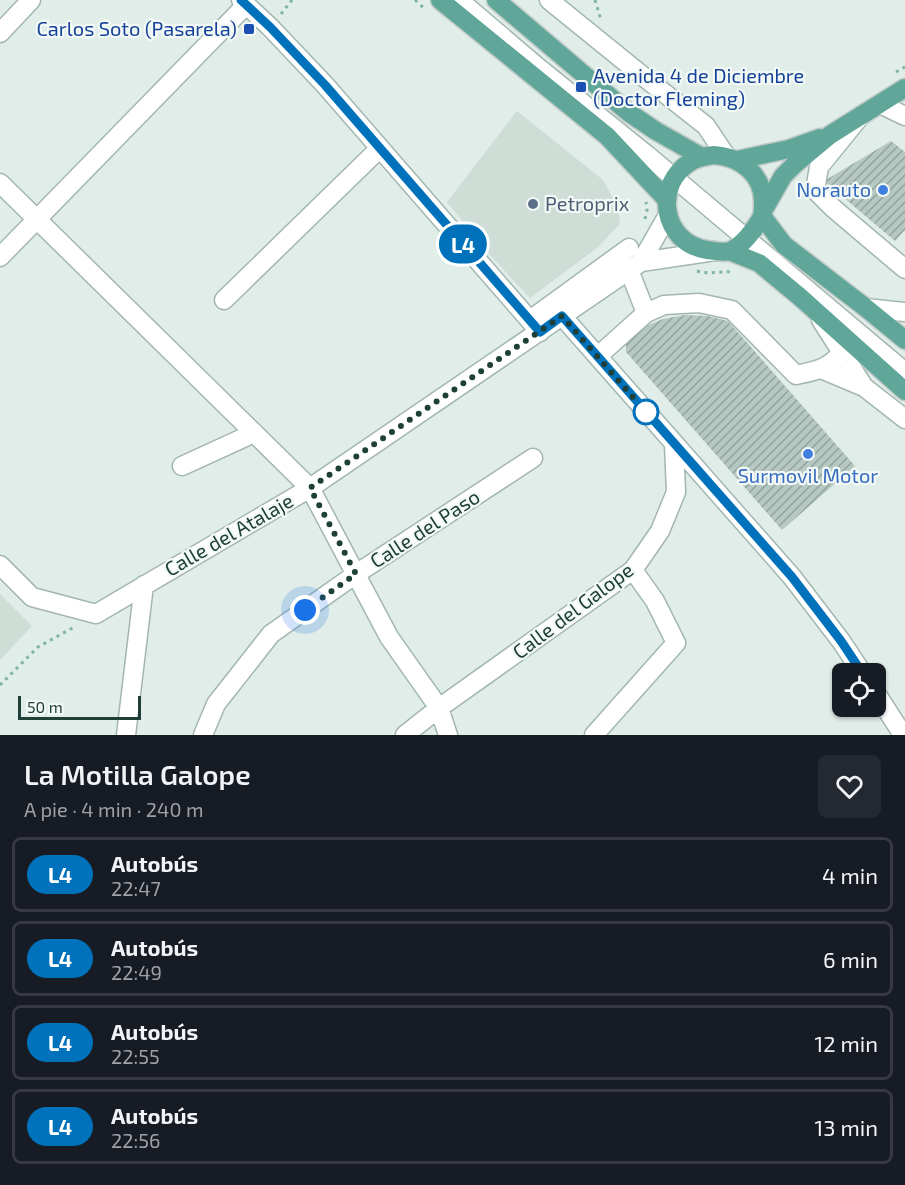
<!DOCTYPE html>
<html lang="es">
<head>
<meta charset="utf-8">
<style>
  body { margin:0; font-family:"Exo 2",sans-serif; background:#242831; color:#f1f3f6; height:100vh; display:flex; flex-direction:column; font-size:22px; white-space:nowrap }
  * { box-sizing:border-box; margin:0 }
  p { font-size:20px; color:#9ea1a6 }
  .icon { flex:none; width:33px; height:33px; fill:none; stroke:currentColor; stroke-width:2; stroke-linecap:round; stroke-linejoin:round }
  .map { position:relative; height:735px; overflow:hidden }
  .panel { display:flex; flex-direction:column; background:#171b24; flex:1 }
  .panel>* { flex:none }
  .badge { padding:0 12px; border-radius:20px; font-size:21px; line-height:39px }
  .fabs { position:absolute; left:832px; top:663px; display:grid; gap:12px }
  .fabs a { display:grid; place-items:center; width:54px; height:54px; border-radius:9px; background:#171b24; box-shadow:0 2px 4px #0004; font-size:30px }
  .scale { position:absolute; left:18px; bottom:15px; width:123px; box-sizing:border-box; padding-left:6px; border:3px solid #1f4039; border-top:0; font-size:16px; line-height:21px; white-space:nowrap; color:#1f4039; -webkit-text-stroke:4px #f2f9f6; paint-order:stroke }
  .you { position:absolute; width:30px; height:30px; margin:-15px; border:4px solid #fff; border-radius:50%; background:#1a73e8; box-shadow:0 0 0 9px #1a73e833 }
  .map>.badge { position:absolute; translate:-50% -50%; box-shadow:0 0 0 3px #fff }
  .round { display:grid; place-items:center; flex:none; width:63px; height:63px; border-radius:9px; background:#242831 }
  .summary { display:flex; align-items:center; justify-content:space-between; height:102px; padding:0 24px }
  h1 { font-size:28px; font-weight:600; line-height:45px }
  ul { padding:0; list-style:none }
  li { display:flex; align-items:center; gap:18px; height:75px; margin:0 12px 9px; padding:0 12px; border:3px solid #363941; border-radius:9px }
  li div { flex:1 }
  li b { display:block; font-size:22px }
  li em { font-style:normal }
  li .badge { min-width:66px; font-weight:700; text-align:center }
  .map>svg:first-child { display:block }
  .built { fill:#cfddd7 }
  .building { fill:url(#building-hatch) }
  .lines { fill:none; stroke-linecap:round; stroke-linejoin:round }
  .minor-casing { stroke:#a3b6b0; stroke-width:21 }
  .major-casing { stroke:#c0cac8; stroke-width:21 }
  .path { stroke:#7eb4a6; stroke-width:3; stroke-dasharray:3 4.5; stroke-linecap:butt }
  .minor { stroke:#fff; stroke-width:18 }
  .major { stroke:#61a799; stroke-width:18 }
  .line-casing { stroke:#fff; stroke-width:14 }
  .line { stroke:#0072bc; stroke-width:9 }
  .walk { stroke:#1f4039; stroke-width:6; stroke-dasharray:0 10.8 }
  .transit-dot { fill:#1a4fb4; stroke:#f2f9f6; stroke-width:2 }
  .shop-dot { fill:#3f7fe0; stroke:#f2f9f6; stroke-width:2 }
  .service-dot { fill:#5c6f8a; stroke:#f2f9f6; stroke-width:2 }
  .stop-dot { fill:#fff; stroke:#0072bc; stroke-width:3 }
  .labels { text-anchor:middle; stroke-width:4.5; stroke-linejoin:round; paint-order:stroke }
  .transit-label { font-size:20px; fill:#164399; stroke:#f2f9f6; text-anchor:end }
  .shop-label { font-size:20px; fill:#366cbe; stroke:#f2f9f6; text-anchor:end }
  .service-label { font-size:20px; fill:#4e5e75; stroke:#f2f9f6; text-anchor:start }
  .street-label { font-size:20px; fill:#1f4039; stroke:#f2f9f6 }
</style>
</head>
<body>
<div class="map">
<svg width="905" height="735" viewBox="0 0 905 735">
  <defs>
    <pattern id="building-hatch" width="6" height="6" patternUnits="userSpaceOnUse" patternTransform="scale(1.5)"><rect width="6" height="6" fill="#b6c8c2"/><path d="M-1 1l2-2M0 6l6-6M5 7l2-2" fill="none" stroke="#93a49f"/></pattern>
  </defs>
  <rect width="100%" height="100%" fill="#e1ede8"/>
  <path class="built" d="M517,111L603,180L618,207L620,224L597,248L530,298L489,254L447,202Z
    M0,594L32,626L0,660Z"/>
  <path class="building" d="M891,141L905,152V230L895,241L824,181Z
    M685,315L708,316L728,321L855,466L782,530L626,352V343L646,326L663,319Z"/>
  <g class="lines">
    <g class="minor-casing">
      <path id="minor" d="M241,0L270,27L325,85L540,332
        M459,0L540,69L647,155L905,372
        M549,0L644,77L706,126L726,156
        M0,33L31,0
        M880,104L905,116
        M858,119L819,167L815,190L833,208L905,269
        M0,183L310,488L389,637L439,708L448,735
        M0,257L246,5
        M641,262L715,251
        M629,270L646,313
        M224,300L380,148
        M866,308L905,312
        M562,316L792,577L841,641L863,674
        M530,320L629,248
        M821,320L864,387L905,419
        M598,356L646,313L664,305L699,303L732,310L796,375C815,371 829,369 842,352
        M821,369L864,387
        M182,466L254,433
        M0,565L32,597L96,614L310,488L641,262L668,215
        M876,693L903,735
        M126,735L144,585
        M203,735L216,704L271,634L356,574L533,458
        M405,735L439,708L633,570L660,531L676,492L674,444
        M594,735L676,643L655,601L633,570"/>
    </g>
    <g class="major-casing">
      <path id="major" d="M440,0L607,136L667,200
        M496,0L628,112L656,131L702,157
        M714,155C741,157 764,175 763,204C763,209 763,214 761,218C759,222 756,226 754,229C748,237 740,247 730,251C724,253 714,251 707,250C662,243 652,184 692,161C699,157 706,156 714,155Z
        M737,160L789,149L820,138
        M763,211L783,176L795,164L830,135L905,88
        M762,216L784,245L866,308L905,340
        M729,251L759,263L800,297L905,391"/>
    </g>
    <path class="path" d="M415,0L425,9
      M595,0L601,20
      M281,14L292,0
      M896,72L905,67
      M645,219L647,210L646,202
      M697,271C709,275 720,271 732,272
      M0,685L38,647L76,626"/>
    <use href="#minor" class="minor"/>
    <use href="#major" class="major"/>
  </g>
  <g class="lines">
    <g class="line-casing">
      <path id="line" d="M241,0L270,27L325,85L540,332L562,316L792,577L841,641L863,674"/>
    </g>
    <use href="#line" class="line"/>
    <path class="walk" d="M305,610L356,574L310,488L562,316L646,412"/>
  </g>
  <g class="transit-dot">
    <rect x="243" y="23" width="12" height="12" rx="3"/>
    <rect x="575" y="81" width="12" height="12" rx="3"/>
  </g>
  <g class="shop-dot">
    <circle cx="883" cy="190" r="6"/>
    <circle cx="808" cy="454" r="6"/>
  </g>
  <circle class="service-dot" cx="533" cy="204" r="6"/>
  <circle class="stop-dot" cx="646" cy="412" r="12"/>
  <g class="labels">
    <g class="transit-label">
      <text x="237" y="36">Carlos Soto (Pasarela)</text>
      <text x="593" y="83" text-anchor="start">Avenida 4 de Diciembre<tspan x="593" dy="23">(Doctor Fleming)</tspan></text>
    </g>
    <g class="shop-label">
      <text x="871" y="197">Norauto</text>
      <text x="808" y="483" text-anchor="middle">Surmovil Motor</text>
    </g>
    <g class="service-label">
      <text x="545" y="211">Petroprix</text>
    </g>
    <g class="street-label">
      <text transform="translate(425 529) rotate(-33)" y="7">Calle del Paso</text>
      <text transform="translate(229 535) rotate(-30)" y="7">Calle del Atalaje</text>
      <text transform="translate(573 611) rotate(-37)" y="7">Calle del Galope</text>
    </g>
  </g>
</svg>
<div class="fabs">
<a><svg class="icon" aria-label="locate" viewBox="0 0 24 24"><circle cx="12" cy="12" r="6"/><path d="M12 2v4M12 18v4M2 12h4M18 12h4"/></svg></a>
</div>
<div class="scale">50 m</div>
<div class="you" style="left:305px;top:610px"></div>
<b class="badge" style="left:463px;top:244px;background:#0072bc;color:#fff">L4</b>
</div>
<section class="panel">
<div class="summary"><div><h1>La Motilla Galope</h1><p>A pie · 4 min · 240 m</p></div><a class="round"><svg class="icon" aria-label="heart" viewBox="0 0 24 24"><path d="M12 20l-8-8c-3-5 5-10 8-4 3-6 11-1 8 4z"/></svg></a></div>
<ul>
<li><span class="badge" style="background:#0072bc;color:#fff">L4</span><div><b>Autobús</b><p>22:47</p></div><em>4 min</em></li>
<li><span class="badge" style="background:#0072bc;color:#fff">L4</span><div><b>Autobús</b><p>22:49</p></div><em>6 min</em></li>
<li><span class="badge" style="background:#0072bc;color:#fff">L4</span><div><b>Autobús</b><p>22:55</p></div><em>12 min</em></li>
<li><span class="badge" style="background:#0072bc;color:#fff">L4</span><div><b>Autobús</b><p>22:56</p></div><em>13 min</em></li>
</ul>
</section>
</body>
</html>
